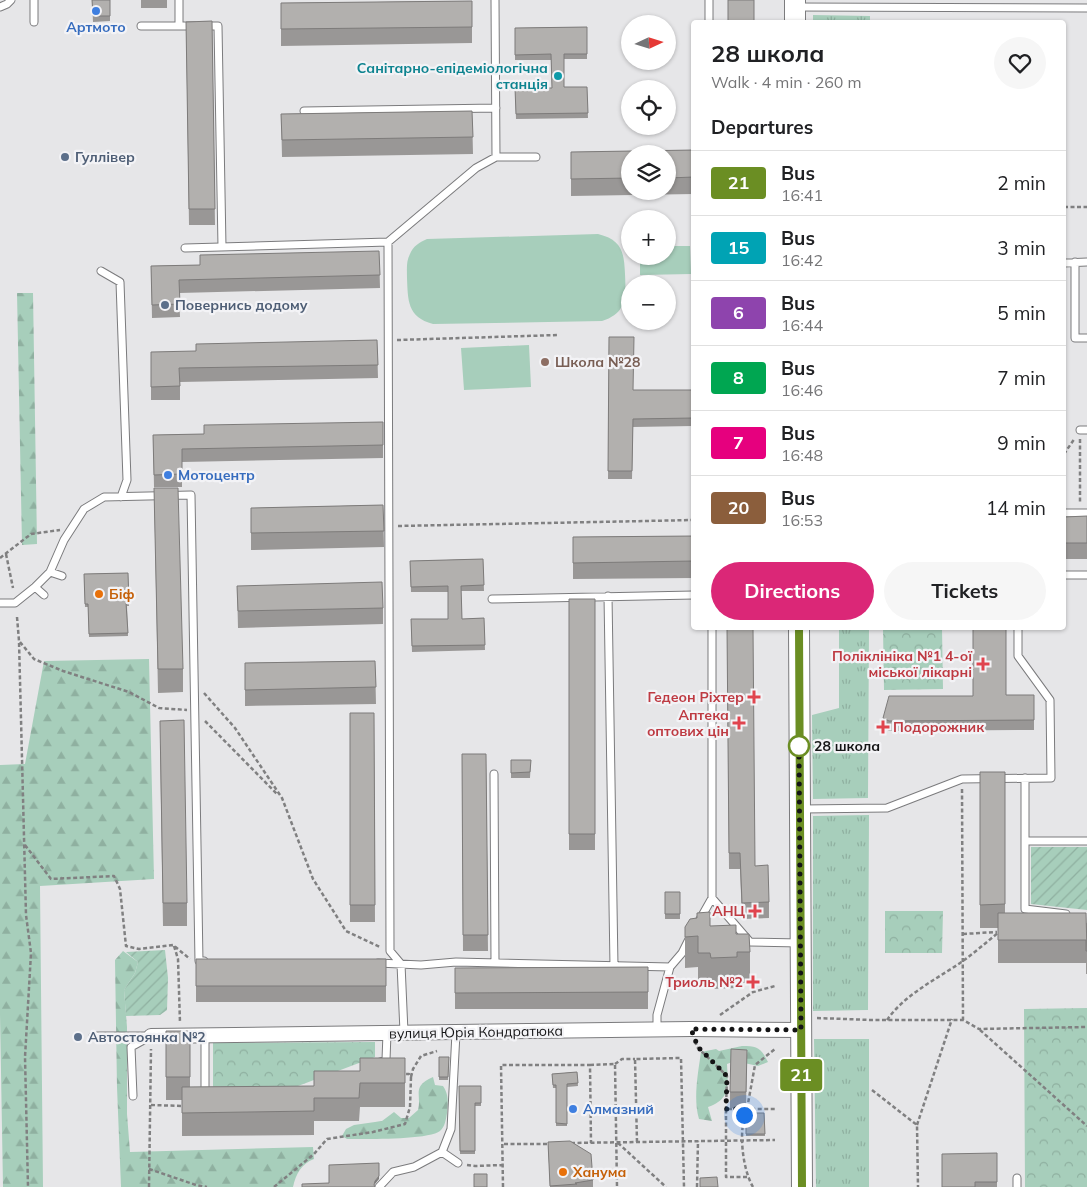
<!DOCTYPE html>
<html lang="en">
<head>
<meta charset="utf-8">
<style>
  body { margin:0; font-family:Mulish,sans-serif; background:#f6f6f6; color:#202124; height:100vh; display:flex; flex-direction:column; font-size:19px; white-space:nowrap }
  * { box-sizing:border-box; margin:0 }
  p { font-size:16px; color:#757577 }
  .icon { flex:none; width:28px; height:28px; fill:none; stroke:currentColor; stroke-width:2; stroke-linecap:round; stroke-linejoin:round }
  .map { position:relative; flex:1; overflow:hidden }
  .details { position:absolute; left:691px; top:20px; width:375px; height:610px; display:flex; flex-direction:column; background:#fff; border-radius:5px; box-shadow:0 1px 4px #0004 }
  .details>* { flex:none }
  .badge { padding:0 10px; border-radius:4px; font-size:18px; line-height:32px }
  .needle { width:32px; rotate:86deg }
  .controls { position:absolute; left:621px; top:15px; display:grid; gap:10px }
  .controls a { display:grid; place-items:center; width:55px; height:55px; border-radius:50%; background:#fff; box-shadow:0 1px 4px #0004; font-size:25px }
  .you { position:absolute; width:25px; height:25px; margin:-12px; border:4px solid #fff; border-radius:50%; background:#1a73e8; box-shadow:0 0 0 8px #1a73e833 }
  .map>.badge { position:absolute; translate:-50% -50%; box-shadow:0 0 0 2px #fff }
  h2 { padding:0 20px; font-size:19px; line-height:45px }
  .round { display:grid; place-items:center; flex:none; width:52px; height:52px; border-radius:26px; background:#f6f6f6 }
  .headline { display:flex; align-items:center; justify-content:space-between; height:85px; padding:0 20px }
  h1 { font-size:24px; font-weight:700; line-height:38px }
  .primary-button { display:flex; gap:10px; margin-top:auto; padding:10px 20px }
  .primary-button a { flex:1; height:58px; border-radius:30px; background:#db2777; color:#fff; font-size:20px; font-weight:700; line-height:58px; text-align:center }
  .primary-button a+a { background:#f6f6f6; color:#202124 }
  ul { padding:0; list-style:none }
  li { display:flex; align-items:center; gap:15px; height:65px; padding:0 20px; border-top:1px solid #e0e0e0 }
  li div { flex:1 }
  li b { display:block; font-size:19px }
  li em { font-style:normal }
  li .badge { min-width:55px; font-weight:700; text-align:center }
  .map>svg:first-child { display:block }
  .grass { fill:url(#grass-tufts) }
  .forest { fill:url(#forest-firs) }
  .park { fill:url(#park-crowns) }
  .garden { fill:url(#garden-furrows) }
  .pitch { fill:#a7cebb }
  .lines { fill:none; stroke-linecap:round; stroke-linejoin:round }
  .lane-casing { stroke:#7b7b7d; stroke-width:9 }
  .street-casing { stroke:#7b7b7d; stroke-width:16 }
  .secondary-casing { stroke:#7b7b7d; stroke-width:22 }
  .path { stroke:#808081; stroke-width:2.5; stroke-dasharray:4 2.5; stroke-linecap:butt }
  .lane { stroke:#fff; stroke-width:7 }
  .street { stroke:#fff; stroke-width:14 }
  .secondary { stroke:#fff; stroke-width:20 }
  .wall { fill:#999796; fill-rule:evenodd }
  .shaded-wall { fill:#7d7b7a }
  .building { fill:#b2b0ae; stroke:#7d7b7a }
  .line-casing { stroke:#fff; stroke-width:11 }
  .line { stroke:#6b8e23; stroke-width:8 }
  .walk { stroke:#141415; stroke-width:5; stroke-dasharray:0 9 }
  .shop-dot { fill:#3f7fe0; stroke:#f3f3f6; stroke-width:2 }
  .culture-dot { fill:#0f9aa8; stroke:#f3f3f6; stroke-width:2 }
  .service-dot { fill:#5c6f8a; stroke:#f3f3f6; stroke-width:2 }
  .education-dot { fill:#8d6e63; stroke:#f3f3f6; stroke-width:2 }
  .food-dot { fill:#e8710a; stroke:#f3f3f6; stroke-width:2 }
  .health-dot { fill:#e0444e; stroke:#f3f3f6; stroke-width:2 }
  .stop-dot { fill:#fff; stroke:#6b8e23; stroke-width:2.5 }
  .labels { text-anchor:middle; stroke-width:4.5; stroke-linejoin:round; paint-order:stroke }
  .shop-label { font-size:14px; font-weight:bold; fill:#366cbe; stroke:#f3f3f6; text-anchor:start }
  .culture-label { font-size:14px; font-weight:bold; fill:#0d838f; stroke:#f3f3f6; text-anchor:end }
  .service-label { font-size:14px; font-weight:bold; fill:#4e5e75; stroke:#f3f3f6; text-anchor:start }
  .education-label { font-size:14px; font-weight:bold; fill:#785e54; stroke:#f3f3f6; text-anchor:start }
  .food-label { font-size:14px; font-weight:bold; fill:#c56008; stroke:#f3f3f6; text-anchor:start }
  .health-label { font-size:14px; font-weight:bold; fill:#be3a42; stroke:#f3f3f6; text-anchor:end }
  .stop-label { font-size:14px; font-weight:bold; fill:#141415; stroke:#f3f3f6; text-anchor:start }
  .street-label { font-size:14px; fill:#141415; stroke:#f3f3f6 }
</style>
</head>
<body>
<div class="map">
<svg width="1087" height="1187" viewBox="0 0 1087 1187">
  <defs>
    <pattern id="grass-tufts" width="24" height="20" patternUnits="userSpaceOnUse" patternTransform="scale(1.25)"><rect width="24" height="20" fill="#a7cebb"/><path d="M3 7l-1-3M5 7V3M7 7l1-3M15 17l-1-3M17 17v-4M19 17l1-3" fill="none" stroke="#8fb0a0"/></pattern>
    <pattern id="forest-firs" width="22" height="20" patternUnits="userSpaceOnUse" patternTransform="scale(1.25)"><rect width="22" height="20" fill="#a7cebb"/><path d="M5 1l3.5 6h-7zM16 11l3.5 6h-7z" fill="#8fb0a0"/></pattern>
    <pattern id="park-crowns" width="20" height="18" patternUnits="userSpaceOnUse" patternTransform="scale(1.25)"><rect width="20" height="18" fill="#a7cebb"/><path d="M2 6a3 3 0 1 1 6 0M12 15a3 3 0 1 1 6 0" fill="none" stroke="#8fb0a0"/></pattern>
    <pattern id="garden-furrows" width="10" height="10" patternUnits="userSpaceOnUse" patternTransform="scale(1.25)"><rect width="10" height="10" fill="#a7cebb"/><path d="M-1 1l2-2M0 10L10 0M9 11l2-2" fill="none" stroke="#8fb0a0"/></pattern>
  </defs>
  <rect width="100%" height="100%" fill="#e6e6e8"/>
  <path class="grass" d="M813,15L870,16V22H813Z
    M839,628H869L868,798L813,799L812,715L839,708Z
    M869,815L868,1010L813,1011V816Z
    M814,1039H869V1187H816Z"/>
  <path class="forest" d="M17,293H33L37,544L22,545Z
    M149,659L154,879L40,886L43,1187H3L0,1014V765L25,764L44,661Z
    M123,951L138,962L135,973L124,990L127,1027V1114L130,1152L313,1147L314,1159C301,1164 296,1174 293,1187H121L117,1087L115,960Z
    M742,1046C758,1046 761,1048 768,1062L758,1066L735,1061L727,1064C728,1085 731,1099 708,1107L712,1121L699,1119C693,1099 698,1073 701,1052L716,1049L719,1051Z
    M433,1077L435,1085L443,1086C449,1095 448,1102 447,1113C446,1119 445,1127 440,1131C429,1140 364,1139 347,1139L342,1136L346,1129L354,1125L382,1121L394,1112L401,1118H409L418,1110C422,1094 411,1087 433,1077Z"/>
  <path class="park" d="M883,628H942L943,689L884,690Z
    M885,911H943L942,953H885Z
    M1087,1008V1187H1025L1024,1009Z
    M375,1042V1057L298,1086L213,1087V1043Z"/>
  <path class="garden" d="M1031,847H1087V910L1031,904Z
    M165,950L168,978L167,1010L160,1015L126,1016L124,990L135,973L138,962L126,952Z"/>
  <path class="pitch" d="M598,234C622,240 624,252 625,274C626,297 627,313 602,321L433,324C407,317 408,300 407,278C407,270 406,261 410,254C413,246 420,242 427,239Z
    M668,246H690L691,274L640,275V256H668Z
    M529,345L531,387L464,390L461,348Z"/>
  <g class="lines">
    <g class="lane-casing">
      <path id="lane" d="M34,0V22
        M179,0V26
        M709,0V22
        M0,7L7,4L11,0
        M795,7L1087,8
        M141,26H194
        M205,26H218L222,247
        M304,111L496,108
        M496,157H536
        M185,248L388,242
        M1075,262V338H1087
        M1064,263L1087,262
        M101,271L120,282L127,480L121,497
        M1080,430H1087
        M1064,513H1087
        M50,572L62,576
        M1064,575H1087
        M35,587L44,595
        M608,596L614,966
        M492,599L694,595
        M0,603H15L35,587L50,572L64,540L84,509L104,497L191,495L199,961H204
        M494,774L495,963
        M1025,778V909L1066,914
        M803,809L887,808L962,779L1051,778L1050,700L1018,656V628
        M1025,841H1087
        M712,898L750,942L800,943
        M699,921L712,898V628
        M378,963L421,965L456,962L670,967L682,953L689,939
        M657,1030V1015L670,967
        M404,1032L401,964L390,951L388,242L476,168L496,157L495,0
        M205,1035V1093H207
        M93,1036H151
        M380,1062L386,1060L387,1033
        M133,1096L131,1047L151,1036
        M442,1152L458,1163
        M1017,1178V1187
        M379,1187L393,1172L414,1167L442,1152L451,1129L456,1033"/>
    </g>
    <g class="street-casing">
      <path id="street" d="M151,1036L691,1029L801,1030"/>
    </g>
    <g class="secondary-casing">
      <path id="secondary" d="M795,0V22
        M799,628L802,1187"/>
    </g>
    <path class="path" d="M1064,207H1087
      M397,340L558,335
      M1080,439V504
      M1064,454L1075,438
      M398,526L694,520
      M6,554L13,588
      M0,558L31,534L60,530
      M17,617L19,641L26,915L31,953L25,1057L28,1187
      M20,642L34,659L63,671L129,692L159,708L187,710
      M204,693L235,728L282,798L313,879L346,931L380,947
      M205,721L277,794
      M962,789L963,1020
      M25,845L51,879L114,876L120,889L126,946L139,949L173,945L190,959
      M963,934L997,932
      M174,946L178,959L180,1023
      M720,1015L753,992L775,986
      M817,1018L872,1020H963L979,1029L1087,1027
      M887,1020C905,994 937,979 963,961C975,952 987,942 999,932
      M980,1030L1087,1126
      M695,1041L697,1047L727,1076L726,1109
      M615,1064L622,1059H635
      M590,1065L615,1064L617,1187
      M411,1077L413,1069L421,1056L437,1051
      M872,1090L917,1125L918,1187
      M151,1105L183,1106
      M917,1125L952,1019
      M637,1142L635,1059L681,1058L684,1187
      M571,1143L775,1140
      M618,1143L666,1187
      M504,1144H551
      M467,1165L475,1166L503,1165
      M149,1169L196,1185L207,1187
      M747,1177H726V1109H747L755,1065L775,1049
      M149,1187L151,1049
      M274,1187L314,1154L327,1139L373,1132L405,1124L410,1107L411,1077L409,1074H403
      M503,1187L501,1065H590L591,1143
      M697,1187L698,1141
      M753,1187C742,1168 738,1129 747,1109H775"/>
    <use href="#lane" class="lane"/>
    <use href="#street" class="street"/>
    <use href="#secondary" class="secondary"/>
  </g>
  <path class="wall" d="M92,0H110V21L93,22Z
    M141,0H167V8H141Z
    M472,1V43L281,46V3Z
    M212,21L215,225H189L186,22Z
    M587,27V59H564V87H587L588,118L516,119L515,88H552L551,60H515V28Z
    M472,111L473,154L282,157L281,114Z
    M694,150V194L571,196V152ZM630,154H668V191H630Z
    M379,251L380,288L179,293L180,317L152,318L151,266L200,265Z
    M694,334V480L693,426L633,427L632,479H608L609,337L633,390H692Z
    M377,340L378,378L180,382V400H151V365L196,351Z
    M383,422V458L182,462V487H154L153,435L204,434Z
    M154,488L183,669V692L158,693Z
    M383,505L384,547L251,550V508Z
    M1087,516V559H1064V517Z
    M694,536V578L573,579V537Z
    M483,559L484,591H461L462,619L484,618L485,650L412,652L411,619H448V592H411L410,561Z
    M128,573L129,606H127L128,636L89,637L88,607H85L84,574Z
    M237,586L383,608V624L238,628Z
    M569,599H595V850H569Z
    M727,628L755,866L769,902V918L742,919L740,869H729Z
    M375,661L376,704L245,706V663Z
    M1006,695H1034V730L889,731L883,727V718Z
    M350,713H374L375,922H350Z
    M160,744L187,903V926H163Z
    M462,754H486L488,951H463Z
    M511,760H531L530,778H511Z
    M980,772H1005V913L1087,923V974H1086V963H998V928H980Z
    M665,892H680V919H665Z
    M710,926L736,934L750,952V983H737V988L711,989L710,984H698V967L685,968V927Z
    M196,959H386V1002H196Z
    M648,967V1009H455V968Z
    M166,1031H190V1087L314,1086L360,1071L405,1058V1107H360L359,1121H314V1135L182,1136V1100H166Z
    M747,1050L746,1109L730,1108V1092Z
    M439,1057H449L448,1080H439Z
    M577,1072L578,1086L567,1087V1126H556V1088H553L552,1074Z
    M459,1086H481V1106H475V1154H460Z
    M746,1113H764L765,1136H746Z
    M548,1142L593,1180V1187H550Z
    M997,1153V1187H942Z"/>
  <path class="shaded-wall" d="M379,1176V1179L375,1184L374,1187L375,1181Z"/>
  <path class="building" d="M92,0H110V16H93Z
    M728,0H754V22H728Z
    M472,1V27L281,29V3Z
    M212,21L215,209H189L186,22Z
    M587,27V54H564V87H587L588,113L516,114L515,88H552L551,54L515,55V28Z
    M472,111L473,137L282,140L281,114Z
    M694,150V177L668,178V154H630V178L571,179V152Z
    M379,251L380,275L179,280L180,304L152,305L151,266L200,265V255Z
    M692,334H694V472L693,418L633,419L632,471H608L609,337H634L633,390H692Z
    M377,340L378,365L179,368L180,386L151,387V352L196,351V344Z
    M383,422V445L182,449V474L154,475L153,435L204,434V425Z
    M154,488H178L183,669H158Z
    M383,505L384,531L251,533V508Z
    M1087,516V543H1064V517Z
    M694,536V561L573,563V537Z
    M483,559L484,585L461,586L462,619L484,618L485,645L412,646L411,619H448V586L411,587L410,561Z
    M128,573L129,603H126L128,633L89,634L88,604H85L84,574Z
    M382,582L383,608L238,611L237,586Z
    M569,599H595V834H569Z
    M727,628H753L755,866L768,865L769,902L742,903L740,853H729Z
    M973,628H1006V695H1034V720L889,721L883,718L889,696H973Z
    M375,661L376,687L245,690V663Z
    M350,713H374L375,905H350Z
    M184,720L187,903H163L160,721Z
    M462,754H486L488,935H463Z
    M511,760H531L530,772L511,773Z
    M980,772H1005V904L980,905Z
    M665,892H680V914H665Z
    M710,912V926L736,925V934H749L750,952H737V957L711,958L710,953H698V936L685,937V927L690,919L697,918V913Z
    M998,913H1086L1087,951H1086V940H998Z
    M196,959H386V986H196Z
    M648,967V992L455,993V968Z
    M166,1031H190V1077H166Z
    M731,1049L747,1050L746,1092H730Z
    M439,1057H449L448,1077H439Z
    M360,1058H405V1083H360L359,1098H314V1111L182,1113V1087L314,1086V1071H360Z
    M577,1072L578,1083L567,1084V1124L556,1123V1085H553L552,1074Z
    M459,1086H481V1103H475V1151H460Z
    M746,1113H764L765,1134H746Z
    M570,1141L591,1154L593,1180L575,1183L577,1184L550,1186L548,1142Z
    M997,1153V1182H975V1187H942V1154Z
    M379,1163V1176L375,1181L374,1185L375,1187H302V1184L329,1183V1165Z
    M474,1174H487V1187H474Z
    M717,1177L718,1187H700V1178Z"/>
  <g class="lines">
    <g class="line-casing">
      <path id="line" d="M799,628L802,1187"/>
    </g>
    <use href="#line" class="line"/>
    <path class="walk" d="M744,1115L747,1109H726L727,1076L698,1047L691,1029L801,1030L799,746"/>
  </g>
  <g class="shop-dot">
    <circle cx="96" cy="11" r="5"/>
    <circle cx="168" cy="475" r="5"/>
    <circle cx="573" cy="1109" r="5"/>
  </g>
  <circle class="culture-dot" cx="558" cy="76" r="5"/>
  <g class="service-dot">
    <circle cx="65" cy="157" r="5"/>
    <circle cx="165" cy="305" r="5"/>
    <circle cx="78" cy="1037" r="5"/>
  </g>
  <circle class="education-dot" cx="545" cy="362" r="5"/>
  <g class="food-dot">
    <circle cx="99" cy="594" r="5"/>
    <circle cx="563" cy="1172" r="5"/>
  </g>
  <g class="health-dot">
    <path d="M980.5 656.5h5v5h5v5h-5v5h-5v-5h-5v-5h5z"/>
    <path d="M751.5 689.5h5v5h5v5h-5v5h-5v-5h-5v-5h5z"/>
    <path d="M736.5 715.5h5v5h5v5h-5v5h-5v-5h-5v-5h5z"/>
    <path d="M880.5 719.5h5v5h5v5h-5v5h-5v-5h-5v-5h5z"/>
    <path d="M752.5 903.5h5v5h5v5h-5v5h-5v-5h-5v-5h5z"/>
    <path d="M750.5 974.5h5v5h5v5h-5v5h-5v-5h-5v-5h5z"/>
  </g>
  <circle class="stop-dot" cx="799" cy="746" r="10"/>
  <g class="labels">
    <g class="shop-label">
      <text x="96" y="32" text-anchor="middle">Артмото</text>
      <text x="178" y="480">Мотоцентр</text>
      <text x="583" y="1114">Алмазний</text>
    </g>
    <g class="culture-label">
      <text x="548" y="73">Санітарно-епідеміологічна<tspan x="548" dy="16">станція</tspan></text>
    </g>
    <g class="service-label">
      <text x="75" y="162">Гуллівер</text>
      <text x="175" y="310">Повернись додому</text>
      <text x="88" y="1042">Автостоянка №2</text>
    </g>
    <g class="education-label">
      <text x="555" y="367">Школа №28</text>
    </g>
    <g class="food-label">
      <text x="109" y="599">Біф</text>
      <text x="573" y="1177">Ханума</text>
    </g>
    <g class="health-label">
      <text x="972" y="661">Поліклініка №1 4-ої<tspan x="972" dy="16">міської лікарні</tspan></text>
      <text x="744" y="702">Гедеон Ріхтер</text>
      <text x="729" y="720">Аптека<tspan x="729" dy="16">оптових цін</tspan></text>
      <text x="893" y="732" text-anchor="start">Подорожник</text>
      <text x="745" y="916">АНЦ</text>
      <text x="743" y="987">Триоль №2</text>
    </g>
    <g class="stop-label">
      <text x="814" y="751">28 школа</text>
    </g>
    <g class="street-label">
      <text transform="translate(476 1032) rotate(-1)" y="5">вулиця Юрія Кондратюка</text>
    </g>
  </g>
</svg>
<div class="controls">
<a><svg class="needle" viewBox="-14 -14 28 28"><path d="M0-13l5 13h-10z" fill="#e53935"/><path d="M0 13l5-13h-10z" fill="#757577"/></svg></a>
<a><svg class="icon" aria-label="locate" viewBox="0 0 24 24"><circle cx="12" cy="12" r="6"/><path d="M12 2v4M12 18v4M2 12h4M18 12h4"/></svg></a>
<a><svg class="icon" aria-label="layers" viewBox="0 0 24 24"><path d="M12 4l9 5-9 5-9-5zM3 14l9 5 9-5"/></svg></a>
<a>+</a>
<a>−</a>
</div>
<div class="you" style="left:744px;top:1115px"></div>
<b class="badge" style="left:801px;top:1075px;background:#6b8e23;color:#fff">21</b>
<section class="details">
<div class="headline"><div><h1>28 школа</h1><p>Walk · 4 min · 260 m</p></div><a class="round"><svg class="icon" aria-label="heart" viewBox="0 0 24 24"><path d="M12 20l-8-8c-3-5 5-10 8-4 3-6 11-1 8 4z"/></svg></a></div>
<h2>Departures</h2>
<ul>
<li><span class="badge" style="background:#6b8e23;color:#fff">21</span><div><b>Bus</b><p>16:41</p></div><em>2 min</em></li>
<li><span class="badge" style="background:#00a3b4;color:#fff">15</span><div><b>Bus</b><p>16:42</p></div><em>3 min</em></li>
<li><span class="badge" style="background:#8e44ad;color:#fff">6</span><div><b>Bus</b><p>16:44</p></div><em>5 min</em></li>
<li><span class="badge" style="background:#00a651;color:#fff">8</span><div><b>Bus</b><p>16:46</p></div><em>7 min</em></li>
<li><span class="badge" style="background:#e6007e;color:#fff">7</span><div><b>Bus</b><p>16:48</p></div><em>9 min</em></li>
<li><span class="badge" style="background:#8b5e3c;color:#fff">20</span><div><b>Bus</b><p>16:53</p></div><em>14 min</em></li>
</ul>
<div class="primary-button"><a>Directions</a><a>Tickets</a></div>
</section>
</div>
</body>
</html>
